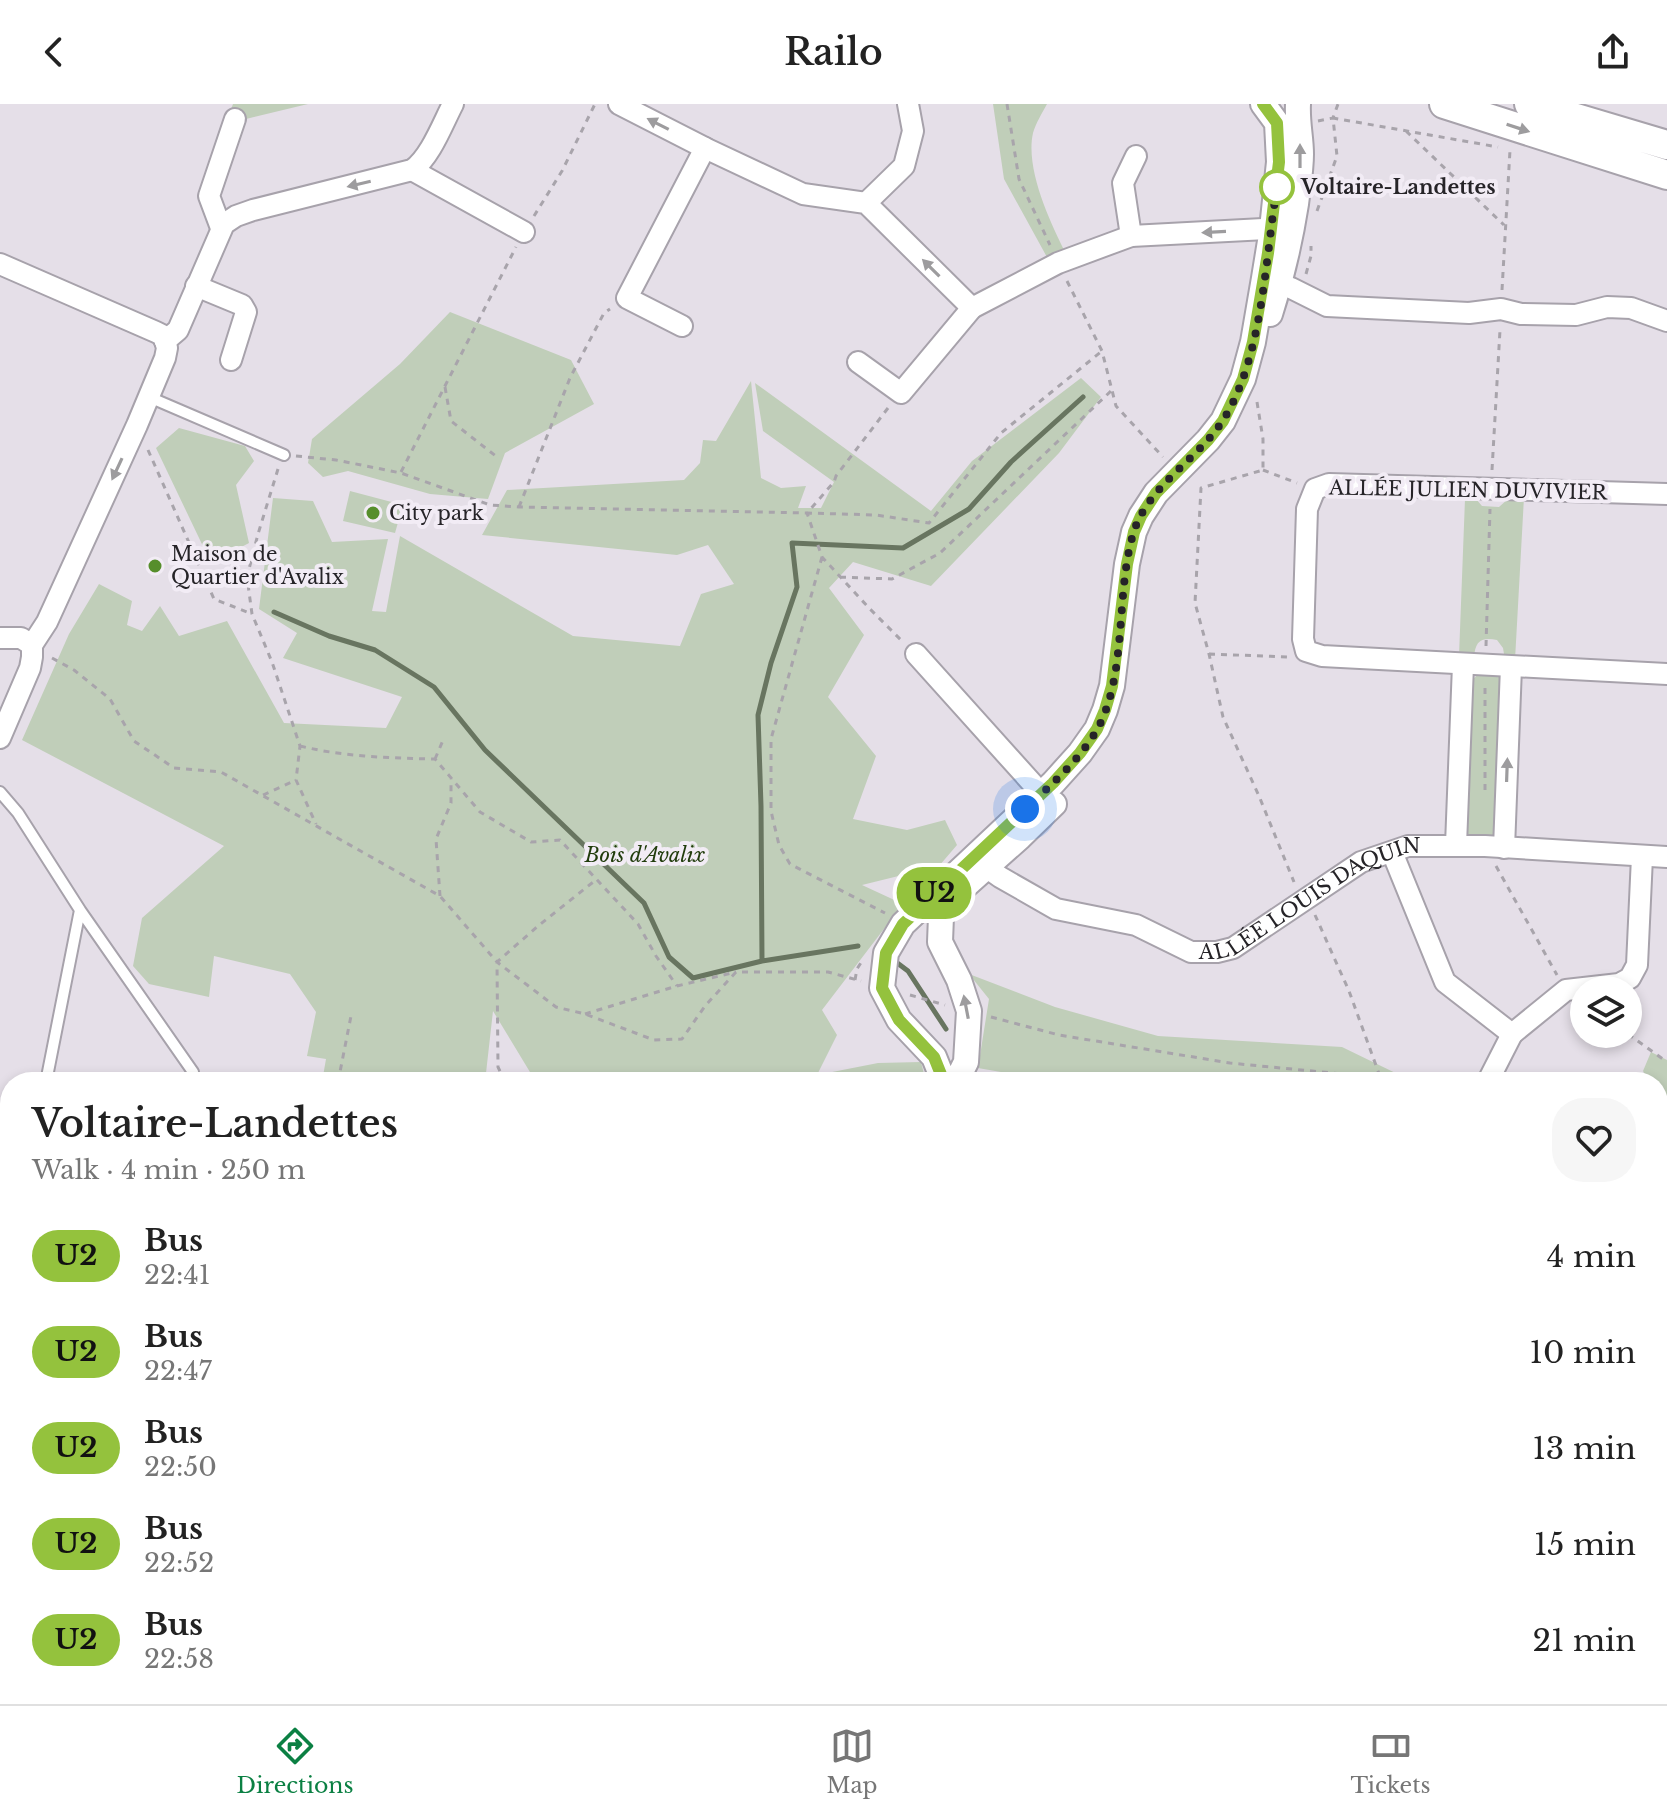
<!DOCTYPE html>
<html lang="en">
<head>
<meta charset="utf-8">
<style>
  body { margin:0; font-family:"Libre Baskerville",serif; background:#f6f6f6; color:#222; height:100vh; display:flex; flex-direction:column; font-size:30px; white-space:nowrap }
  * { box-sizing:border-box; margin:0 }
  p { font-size:26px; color:#767676 }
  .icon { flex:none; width:44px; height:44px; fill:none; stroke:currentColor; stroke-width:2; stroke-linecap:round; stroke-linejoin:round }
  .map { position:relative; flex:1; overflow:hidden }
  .sheet { position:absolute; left:0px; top:968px; width:1668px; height:632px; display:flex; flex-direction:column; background:#fff; border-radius:32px 32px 0 0; box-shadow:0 4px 12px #0003 }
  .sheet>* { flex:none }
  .badge { padding:0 16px; border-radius:26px; font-size:28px; line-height:52px }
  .tools { position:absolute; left:1570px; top:872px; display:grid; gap:16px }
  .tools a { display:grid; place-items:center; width:72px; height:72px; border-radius:50%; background:#fff; box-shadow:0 4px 12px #0003; font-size:40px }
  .you { position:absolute; width:40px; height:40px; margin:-20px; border:6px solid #fff; border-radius:50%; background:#1a73e8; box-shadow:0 0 0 12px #1a73e833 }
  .map>.badge { position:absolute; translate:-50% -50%; box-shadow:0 0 0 4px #fff }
  .round { display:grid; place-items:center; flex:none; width:84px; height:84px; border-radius:32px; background:#f6f6f6 }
  .headline { display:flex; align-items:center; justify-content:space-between; height:136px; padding:0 32px }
  h1 { font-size:38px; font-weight:600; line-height:60px }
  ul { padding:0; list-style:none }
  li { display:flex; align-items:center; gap:24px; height:96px; padding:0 32px }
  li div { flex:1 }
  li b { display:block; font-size:30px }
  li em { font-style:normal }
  li .badge { min-width:88px; font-weight:700; text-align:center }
  header { display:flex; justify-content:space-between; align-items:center; height:104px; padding:0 32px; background:#fff; font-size:36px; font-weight:600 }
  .tabs { display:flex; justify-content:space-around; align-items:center; height:112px; border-top:2px solid #e0e0e0; background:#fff; font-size:22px; color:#767676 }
  .tabs a { display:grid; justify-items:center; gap:4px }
  .tabs .current { color:#0b8043 }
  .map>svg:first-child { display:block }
  .green { fill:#c0ceb9 }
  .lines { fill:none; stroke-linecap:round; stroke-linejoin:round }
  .stream { stroke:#687560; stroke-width:5 }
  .service-casing { stroke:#a7a2ab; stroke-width:14 }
  .minor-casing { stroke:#a7a2ab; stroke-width:24 }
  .tertiary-casing { stroke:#a7a2ab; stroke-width:28 }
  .secondary-casing { stroke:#a7a2ab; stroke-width:32 }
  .path { stroke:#a8a4ab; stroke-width:3; stroke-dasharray:6 6; stroke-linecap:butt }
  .service { stroke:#fff; stroke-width:10 }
  .minor { stroke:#fff; stroke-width:20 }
  .tertiary { stroke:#fff; stroke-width:24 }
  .secondary { stroke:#fff; stroke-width:28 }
  .oneway { fill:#9d9c9e }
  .line-casing { stroke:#fff; stroke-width:18 }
  .line { stroke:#94c23d; stroke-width:12 }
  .walk { stroke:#262428; stroke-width:8; stroke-dasharray:0 14.4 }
  .stop-dot { fill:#fff; stroke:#94c23d; stroke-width:4 }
  .poi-dot { fill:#568e2b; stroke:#f2ecf5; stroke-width:3 }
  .labels { text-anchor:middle; stroke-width:8; stroke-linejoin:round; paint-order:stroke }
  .stop-label { font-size:20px; font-weight:bold; fill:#262428; stroke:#f2ecf5; text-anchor:start }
  .street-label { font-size:20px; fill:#262428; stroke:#f2ecf5 }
  .poi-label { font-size:20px; fill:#262428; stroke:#f2ecf5; text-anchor:start }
  .park-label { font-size:20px; font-style:italic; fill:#213c0c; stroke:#f2ecf5 }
</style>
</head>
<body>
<header><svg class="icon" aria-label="back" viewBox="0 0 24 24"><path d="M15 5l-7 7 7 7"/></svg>Railo<svg class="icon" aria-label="share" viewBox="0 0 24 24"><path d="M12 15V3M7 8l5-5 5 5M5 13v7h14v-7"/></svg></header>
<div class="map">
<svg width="1667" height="1600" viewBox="0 0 1667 1600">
  <rect width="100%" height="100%" fill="#e5dfe8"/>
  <path class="green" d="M233,0H308L246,15L230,8Z
    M993,0H1047C1042,9 1036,19 1033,29C1025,65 1050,118 1066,150L1048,155L1004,75Z
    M450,208L571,256L594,300L505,349L488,395L430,390L348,367L323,373L308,359L312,335L400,260Z
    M1081,274L1101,293L1059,349L931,482L853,458L829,484L864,531L828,593L876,652L853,715L907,726L945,716L957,741L939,762L862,781L903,800L822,906L837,931L817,971L878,959L921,958L926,978H536L493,907L485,978H322L326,955L307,952L316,908L290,870L214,852L209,893L149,880L133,862L142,814L224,742L22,636L69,530L99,480L132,497L127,521L142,527L160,502L179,532L227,517L284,619L386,624L402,593L283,554L297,529L259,505L273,394L313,397L332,438L388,435L372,507L386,508L400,432L573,532L680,542L701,490L734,480L708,441L677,451L482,431L507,386L684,376L700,359L703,336L716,337L751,277L761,374L781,384L806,382L798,404H821L834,378L763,327L755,279L931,407L972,357Z
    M179,324L245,342L254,357L236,381L249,439L211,459L156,344Z
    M350,387L403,401L395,429L343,417Z
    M1524,393L1515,556H1505L1503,544L1497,536C1481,533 1475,537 1474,554L1459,552L1465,395H1476L1482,402L1499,403L1508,395Z
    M1477,571L1498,572L1504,580L1497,731L1491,738L1470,736L1463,728L1469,580Z
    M969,870L1055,903L1158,932L1342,943L1414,978H1057L978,964L989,895Z
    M1651,948L1667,956V1014L1658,996V978H1649L1643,967Z
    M1667,1043V1323L1658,1345V1051Z
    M5,1107L10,1114V1262L0,1260V1110Z
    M1667,1538V1600H1651L1654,1590H1658V1574Z
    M1510,1590H1588L1586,1600H1509Z"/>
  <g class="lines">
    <path class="stream" d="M274,508L329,532L375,546L434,583L485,646L644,799L669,853L693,874L762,857L761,702L758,611L771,559L797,483L792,439L903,444L969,405L1011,358L1083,293
      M762,857L858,842
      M896,858L908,867L946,925"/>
    <g class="service-casing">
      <path id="service" d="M149,293L284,351
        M0,688L18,709L80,806L46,978
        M80,806L193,968
        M0,1048L10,1041
        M0,1315L10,1317
        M0,1333L10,1349
        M0,1464L10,1466"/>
    </g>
    <g class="minor-casing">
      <g id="minor">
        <path d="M619,0L705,44L803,90L866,99L972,204L1058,159L1131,132L1284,124"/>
        <path d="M412,66L524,128"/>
        <path d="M866,99L904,62L913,27L908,0"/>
        <path d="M221,124L209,92L235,15"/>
        <path d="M1131,132L1123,79L1136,52"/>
        <path d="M0,160L156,228L162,231L165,237"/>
        <path d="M1266,174L1291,184L1327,202L1469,209L1501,205L1521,210L1576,211L1607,203L1631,204L1667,217"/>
        <path d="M196,182L242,201L246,208L231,256"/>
        <path d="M682,222L627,194L705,44"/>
        <path d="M165,237L178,226L224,120L236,112L253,106L412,66C430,54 443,19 453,0"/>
        <path d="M858,258L901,289L972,204"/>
        <path d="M1667,390L1329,380L1315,385L1307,405L1303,535L1306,547L1322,552L1667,570"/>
        <path d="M0,534H21L32,541"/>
        <path d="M916,550L1050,699"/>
        <path d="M0,634L30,564L32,553V541L47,518L137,321L165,254L167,244L165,237"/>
        <path d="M1456,741L1463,561"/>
        <path d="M1504,744L1511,563"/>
        <path d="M1392,748L1445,878L1512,930L1566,886L1619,880L1630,874L1637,861L1642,753"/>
        <path id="s1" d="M976,756L1000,773L1056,805L1136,821L1191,848H1217L1233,844L1361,758L1408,742H1485L1667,753"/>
        <path d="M1488,977L1512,930"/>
        <path d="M0,1509L10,1511"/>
        <path d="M367,1600L368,1590"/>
      </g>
    </g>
    <g class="tertiary-casing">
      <path id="tertiary" d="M1270,210C1282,173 1290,138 1296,100C1298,83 1301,66 1301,50C1301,33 1297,19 1298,0
        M944,978L934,953L899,916L882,884L886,849L903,820L1053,679L1080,649L1097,625L1105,606L1112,582L1127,460L1134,428L1141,412L1156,389L1208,336L1223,317L1243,275L1253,238L1264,174L1272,125L1279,58L1277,19L1263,0
        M956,978L966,958L969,907L959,876L940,838L941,812L956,790L1020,733L1054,700
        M685,1600L691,1590"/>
    </g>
    <g class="secondary-casing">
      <path id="secondary" d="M1444,0L1667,71
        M1529,0L1667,41
        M1658,1473L1667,1443
        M1624,1600L1626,1590"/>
    </g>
    <path class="path" d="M1007,0L1019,75L1050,141
      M1318,17L1333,14L1338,0
      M1406,27L1504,121
      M1317,107L1337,52L1333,14L1498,43
      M534,112L562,67L595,0
      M1306,170L1311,152V142
      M1067,177L1102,247L1116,302L1163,353
      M1502,186L1510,46
      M445,283L451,317L497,353
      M1257,298L1263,335V366L1201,384L1195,499L1209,550L1223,613L1259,692L1294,778
      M888,304L836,372L834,378L807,409L876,411L929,419L1001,329L1102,247
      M148,346L214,495L252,510
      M296,352L336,356L401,369L490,401L519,403L807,409L822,453L869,504L902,537
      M278,365L258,430L247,473L252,510L272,558L300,642L296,676L316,720
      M1263,366L1297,379
      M1492,366L1500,226
      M401,368L516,143
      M519,403L570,274L604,209L610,205
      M822,453L771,635V707L779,741L790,760L885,809
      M840,473L892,475L940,449L1112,286
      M1486,542L1490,405
      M1209,550L1289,553
      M52,554L74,566L110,595L134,637L174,664L221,668L440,792L497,858L556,903L585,910L654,936L682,935L705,902L736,868H828L861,877
      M300,642C345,653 389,654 435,655L480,708L531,738L560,736L638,820L656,852L677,882
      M435,655L444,634
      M1485,686V581
      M263,691L296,676
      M1496,762L1557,871
      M440,792L436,735L451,699V675
      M1315,811L1349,887L1382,978
      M855,876L857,865L862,857
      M910,891L945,901
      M585,910L677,882L736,868
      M991,913L1059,931L1230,959L1353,971L1366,978
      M1628,930L1667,958
      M338,978L351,912
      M505,978L498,963L497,858L538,822L597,775
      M1658,1073H1667
      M1658,1130L1667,1122
      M0,1150L3,1155L10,1156
      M0,1225L10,1227
      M1365,1590L1395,1600
      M1556,1600L1559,1590"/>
    <use href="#service" class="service"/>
    <use href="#minor" class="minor"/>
    <use href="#tertiary" class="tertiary"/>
    <use href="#secondary" class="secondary"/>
  </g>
  <defs><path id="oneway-solid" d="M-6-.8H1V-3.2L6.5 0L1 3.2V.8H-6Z" transform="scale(2)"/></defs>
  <g class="oneway">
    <use href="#oneway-solid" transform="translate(658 20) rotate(-153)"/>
    <use href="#oneway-solid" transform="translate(1518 24) rotate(18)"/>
    <use href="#oneway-solid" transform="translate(1300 52) rotate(-90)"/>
    <use href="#oneway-solid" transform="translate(359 80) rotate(167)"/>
    <use href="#oneway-solid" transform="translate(1214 128) rotate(177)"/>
    <use href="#oneway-solid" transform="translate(931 164) rotate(-135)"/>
    <use href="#oneway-solid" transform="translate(117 365) rotate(115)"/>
    <use href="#oneway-solid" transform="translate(1507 666) rotate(-88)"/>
    <use href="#oneway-solid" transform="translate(966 903) rotate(-101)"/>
  </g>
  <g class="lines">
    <g class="line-casing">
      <path id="line" d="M944,978L934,953L899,916L882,884L886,849L903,820L1053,679L1080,649L1097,625L1105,606L1112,582L1127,460L1134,428L1141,412L1156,389L1208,336L1223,317L1243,275L1253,238L1268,149L1279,58L1277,19L1263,0"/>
    </g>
    <use href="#line" class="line"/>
    <path class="walk" d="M1025,705C1051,681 1080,656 1098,624C1128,567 1115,488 1134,427C1150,379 1200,355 1225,313C1263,250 1265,156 1277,83"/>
  </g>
  <circle class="stop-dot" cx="1277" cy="83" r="16"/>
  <g class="poi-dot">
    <circle cx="373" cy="409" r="8"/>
    <circle cx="155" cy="462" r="8"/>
  </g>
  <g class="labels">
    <g class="stop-label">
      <text x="1301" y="90">Voltaire-Landettes</text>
    </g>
    <g class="street-label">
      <text transform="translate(1468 386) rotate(1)" y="7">ALLÉE JULIEN DUVIVIER</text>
      <text dy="7" stroke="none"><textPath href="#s1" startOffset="370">ALLÉE LOUIS DAQUIN</textPath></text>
    </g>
    <g class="poi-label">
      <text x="389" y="416">City park</text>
      <text x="171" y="457">Maison de<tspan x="171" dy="23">Quartier d'Avalix</tspan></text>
    </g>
    <g class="park-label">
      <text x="645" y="758">Bois d'Avalix</text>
    </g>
  </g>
</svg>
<div class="tools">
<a><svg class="icon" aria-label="layers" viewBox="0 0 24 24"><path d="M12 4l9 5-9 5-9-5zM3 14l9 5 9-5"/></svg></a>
</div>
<div class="you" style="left:1025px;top:705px"></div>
<b class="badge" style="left:934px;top:789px;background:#94c23d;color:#111">U2</b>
<section class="sheet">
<div class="headline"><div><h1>Voltaire-Landettes</h1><p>Walk · 4 min · 250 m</p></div><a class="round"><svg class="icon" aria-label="heart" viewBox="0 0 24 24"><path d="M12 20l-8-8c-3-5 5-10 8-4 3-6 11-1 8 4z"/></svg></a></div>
<ul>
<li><span class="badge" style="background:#94c23d;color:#111">U2</span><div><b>Bus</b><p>22:41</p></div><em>4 min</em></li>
<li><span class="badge" style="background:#94c23d;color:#111">U2</span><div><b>Bus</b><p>22:47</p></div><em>10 min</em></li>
<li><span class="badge" style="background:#94c23d;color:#111">U2</span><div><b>Bus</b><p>22:50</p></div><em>13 min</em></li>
<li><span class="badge" style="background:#94c23d;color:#111">U2</span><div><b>Bus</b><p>22:52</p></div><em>15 min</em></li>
<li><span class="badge" style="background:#94c23d;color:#111">U2</span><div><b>Bus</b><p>22:58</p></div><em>21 min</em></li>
</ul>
</section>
</div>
<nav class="tabs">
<a class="current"><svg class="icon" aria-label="directions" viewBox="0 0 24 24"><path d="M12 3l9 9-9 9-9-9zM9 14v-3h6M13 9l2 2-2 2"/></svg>Directions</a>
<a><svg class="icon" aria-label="map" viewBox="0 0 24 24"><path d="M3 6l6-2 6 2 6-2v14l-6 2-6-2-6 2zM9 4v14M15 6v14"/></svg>Map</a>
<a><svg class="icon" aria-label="tickets" viewBox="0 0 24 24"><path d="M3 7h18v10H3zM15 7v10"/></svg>Tickets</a>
</nav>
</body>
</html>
